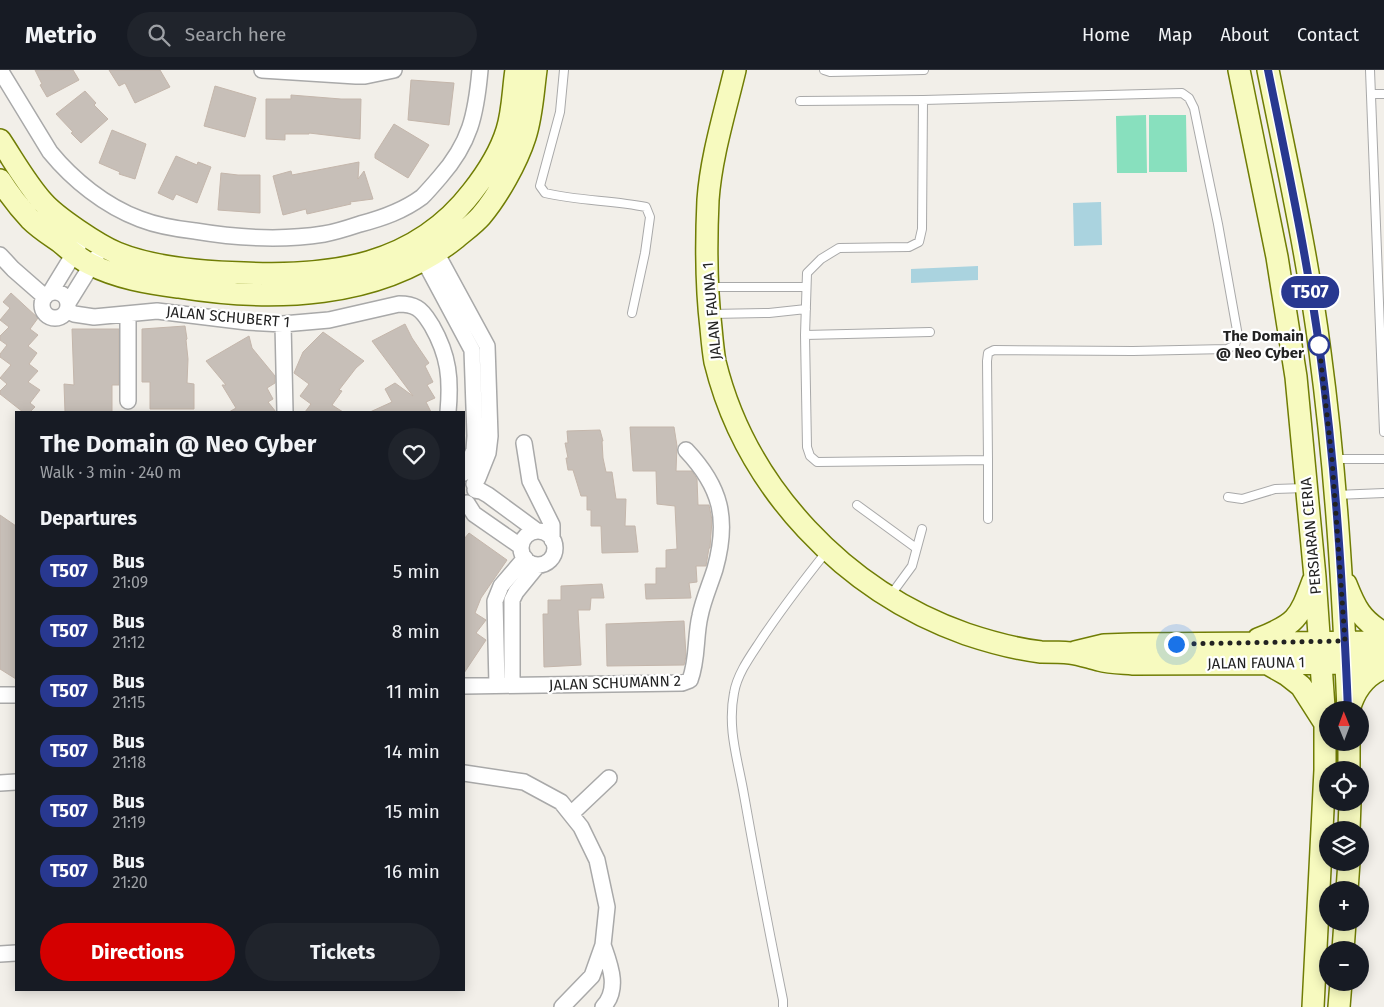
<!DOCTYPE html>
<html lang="en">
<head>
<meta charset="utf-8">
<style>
  body { margin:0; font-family:"Fira Sans",sans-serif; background:#20242c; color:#f1f3f6; height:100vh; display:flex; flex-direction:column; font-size:19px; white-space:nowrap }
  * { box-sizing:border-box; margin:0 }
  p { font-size:16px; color:#9ea1a6 }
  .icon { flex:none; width:28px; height:28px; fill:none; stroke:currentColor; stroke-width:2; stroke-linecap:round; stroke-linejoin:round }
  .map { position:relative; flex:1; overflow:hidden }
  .details { position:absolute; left:15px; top:341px; width:450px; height:580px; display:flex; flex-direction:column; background:#171b24; border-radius:0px; box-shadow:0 2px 12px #0003 }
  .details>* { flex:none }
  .badge { padding:0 10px; border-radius:16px; font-size:18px; line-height:32px }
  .needle { width:32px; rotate:359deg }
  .buttons { position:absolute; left:1319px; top:631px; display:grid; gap:10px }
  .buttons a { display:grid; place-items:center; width:50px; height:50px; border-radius:50%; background:#171b24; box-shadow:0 2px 12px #0003; font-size:25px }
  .you { position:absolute; width:25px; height:25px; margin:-12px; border:4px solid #fff; border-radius:50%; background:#1a73e8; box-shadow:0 0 0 8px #1a73e833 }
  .map>.badge { position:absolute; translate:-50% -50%; box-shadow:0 0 0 2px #fff }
  h2 { padding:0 25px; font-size:19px; line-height:45px }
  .round { display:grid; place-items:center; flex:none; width:52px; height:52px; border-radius:26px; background:#20242c }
  .overview { display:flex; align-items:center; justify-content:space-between; height:85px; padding:0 25px }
  h1 { font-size:24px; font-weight:700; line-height:38px }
  .button { display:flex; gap:10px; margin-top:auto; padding:10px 25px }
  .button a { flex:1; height:58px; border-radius:30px; background:#d40000; color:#fff; font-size:20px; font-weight:700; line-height:58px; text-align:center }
  .button a+a { background:#20242c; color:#f1f3f6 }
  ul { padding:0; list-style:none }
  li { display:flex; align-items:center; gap:15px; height:60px; padding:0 25px }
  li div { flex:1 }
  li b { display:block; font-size:19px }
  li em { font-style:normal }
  li .badge { min-width:55px; font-weight:700; text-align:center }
  header { display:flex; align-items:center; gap:30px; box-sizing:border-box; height:70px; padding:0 25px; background:#171b24; border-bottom:1px solid #363941 }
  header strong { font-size:24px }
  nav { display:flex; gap:28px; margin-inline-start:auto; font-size:18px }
  .search { width:350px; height:45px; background:#20242c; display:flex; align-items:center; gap:12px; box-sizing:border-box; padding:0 18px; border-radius:28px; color:#9ea1a6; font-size:19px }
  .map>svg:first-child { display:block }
  .pitch { fill:#88e0be }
  .water { fill:#aad3df }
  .building { fill:#c7bfb8; stroke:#c4b6ab }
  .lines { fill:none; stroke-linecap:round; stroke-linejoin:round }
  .lane-casing { stroke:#a9a9a9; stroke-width:10 }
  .street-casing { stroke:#a9a9a9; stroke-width:18 }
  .secondary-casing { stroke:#707d05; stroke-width:24 }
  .lane { stroke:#fff; stroke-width:8 }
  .street { stroke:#fff; stroke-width:15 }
  .secondary { stroke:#f7fabf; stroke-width:21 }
  .line-casing { stroke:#fff; stroke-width:11 }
  .line { stroke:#283890; stroke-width:8 }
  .walk { stroke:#222; stroke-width:5; stroke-dasharray:0 9 }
  .stop-dot { fill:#fff; stroke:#283890; stroke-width:2.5 }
  .labels { text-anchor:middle; stroke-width:4.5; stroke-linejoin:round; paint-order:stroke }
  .street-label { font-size:15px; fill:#222; stroke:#fff }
  .stop-label { font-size:15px; font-weight:bold; fill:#222; stroke:#fff; text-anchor:end }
</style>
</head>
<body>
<header>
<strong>Metrio</strong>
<div class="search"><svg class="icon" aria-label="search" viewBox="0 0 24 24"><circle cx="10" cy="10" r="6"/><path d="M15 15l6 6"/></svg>Search here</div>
<nav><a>Home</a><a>Map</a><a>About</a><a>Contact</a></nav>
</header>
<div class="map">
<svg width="1384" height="937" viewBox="0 0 1384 937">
  <rect width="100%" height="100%" fill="#f2efe9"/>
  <path class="pitch" d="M1146,45L1147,103H1117L1116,46Z
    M1149,45H1186L1187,102H1149Z"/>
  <path class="water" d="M1101,132L1102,175L1074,176L1073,133Z
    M978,196V210L911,213V199Z"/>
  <path class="building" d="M35,0H73L79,10L47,27L40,15L42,14Z
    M109,0H160L170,17L135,33L125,13L119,16Z
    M411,10L454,13L449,55L408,50Z
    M215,16L256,28L245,67L204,56Z
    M85,21L96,33L94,35L108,49L81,73L71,63L73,62L56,44Z
    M291,25L341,29H361L360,69L309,63V64H285V70L266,69V29H291Z
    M394,54L429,75L408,108L375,88V84Z
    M112,60L146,74L135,109L119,104L120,102L99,93Z
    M176,86L197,95L198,92L211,97L197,133L176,124L173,130L158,123Z
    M359,92L358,109L364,101L373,129L350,132L351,134L307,144L306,139L283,145L273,106L291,101L292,105Z
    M221,103L238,105H260V143L218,140Z
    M11,223L38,248L30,259L38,265L28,276L37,283L29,294L38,301L28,312L40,320L30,333L35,337L30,342H23L0,324V321L7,314L0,308L11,295L0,287V284L7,275L0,270V266L9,257L0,250L10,238L3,232Z
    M405,254L412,268L429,293L425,296L433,312L427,315L435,328L426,332L431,342H370L392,332L385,319L395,313L413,326L372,271Z
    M185,256L187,269L186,270L188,289L187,313L194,314V339H150V312H142V259Z
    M72,259H119V315H112V342H65L64,314L74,315Z
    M323,262L364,291L356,298L339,320L342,321L332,335L343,342H305L311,334L300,326L309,314L294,303L303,282Z
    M249,266L252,278L275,306V313L267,318L273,329L268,332L276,342H229L236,338L222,315H226L206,291Z
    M630,357H674L677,376L676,401H692L697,409L698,435H709L712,450L710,478H709L706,496H696L697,512L689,513L691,528L646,529L645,514H656V498H666V480L677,479L675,436L657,434L656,401H633Z
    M600,360L603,371H602L603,388L606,402H612L616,429H626L625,456H635L638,482L602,483L601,456H591V440H587V426H581L573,400H568L566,388H568L565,373H568L567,361Z
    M0,445L16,456V609L0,599Z
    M469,463L507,490L481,528L475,543L486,550L476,563L486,570L464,603V469Z
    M602,514L604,528H591L590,540H578L581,595L544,597L543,544H548V530H561V516Z
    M684,551L686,586L684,595L607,596L606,554Z"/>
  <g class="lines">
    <g class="lane-casing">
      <path id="lane" d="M564,0L560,42L540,116L545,123C578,131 613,130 646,137L650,147L645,183L632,243
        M824,0L830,2L924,0
        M1370,0L1384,362
        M1372,24H1384
        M800,31L923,30L1182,23L1189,28L1194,38L1218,154L1238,266L1235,275L1227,279L1133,281L994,280L988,283L987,291L988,390L817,392L810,386L807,377L805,265L807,203L821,189L839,178L909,177L919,172L922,159L923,30
        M708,217H806
        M711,244L769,243L806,239
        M805,265L930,262
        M1334,389H1384
        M1336,425L1384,423
        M1228,427L1242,429L1275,419L1305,418
        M857,435L916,478
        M988,449V390
        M890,526L912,496L922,459
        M783,937V930C769,861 756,793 744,725C738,690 727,659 734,623C737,605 749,588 759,573C780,541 803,511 827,481"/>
    </g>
    <g class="street-casing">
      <path id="street" d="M0,0L50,82C73,110 105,136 140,149C158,156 177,159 195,161C237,168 281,171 324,164C336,162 348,158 360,154C383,148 403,141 422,127C428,121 434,114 440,107C470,73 476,45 480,0
        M262,0L356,6H365L394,0
        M431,173L487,276L490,366L488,383L478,408L474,414
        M419,181L472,280L475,366L474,380L464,403
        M0,185L13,199L45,227
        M42 235a13 13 0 1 1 26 0a13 13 0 1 1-26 0Z
        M50,223L78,177
        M68,233L96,188
        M67,240L74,244L94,247L157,241L247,252L283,254L329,250L399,234C405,234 412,235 417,238C424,242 428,250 432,256C449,286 451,309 448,342
        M283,254L285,342
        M128,331V244
        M524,373L530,411L552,455V470
        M475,420L481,421L488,425L537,461
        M467,433L474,444L520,476
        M521 478a17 17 0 1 1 34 0a17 17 0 1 1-34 0Z
        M497,615L495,531L501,516L525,488
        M512,615V530L516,522L538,495
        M464,616L682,613L690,610C698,589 695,567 700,546C703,530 710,515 715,499C729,449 721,417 686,380
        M0,625H16
        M464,703L524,712L561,732L581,757L597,790L607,837L603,875L592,906L562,937
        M0,713L16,712
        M571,744L609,708
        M0,884L16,883
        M603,937C620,919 610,895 603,875"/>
    </g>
    <g class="secondary-casing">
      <path id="secondary" d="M735,0C725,42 711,87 708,130C706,173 706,216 711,258C712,269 713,281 715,292C746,418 845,521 966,564C990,572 1015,579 1041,582C1050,582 1061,582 1070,583C1080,584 1090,588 1099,590C1110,593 1122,593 1133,594L1384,593
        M1239,0L1277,187L1296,307L1315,507L1325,652V700L1313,937
        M1268,0C1287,94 1308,188 1320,282C1336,401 1343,521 1348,640
        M0,70C14,91 26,113 43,132C56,147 98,175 117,183C153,198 205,202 244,203C331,207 415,196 472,122C487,103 500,83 507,60C513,41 513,19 516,0
        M0,110C9,124 19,137 30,149C39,158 50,165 60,172C70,180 79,189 90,194C117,208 148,213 178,217C271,232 379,230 456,168C464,161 474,154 481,146C498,126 517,92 525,67C532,46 533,22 536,0
        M1346,514C1355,537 1361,550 1384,563
        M1258,569C1296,554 1299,549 1313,511
        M1075,582L1104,575L1133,574L1384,572
        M1266,593L1287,605L1301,616L1324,652
        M1349,640C1354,622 1365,605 1384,598
        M1349,672V700
        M1349,760L1350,732
        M1347,820L1349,792
        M1343,880L1345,852
        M1339,937L1341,912"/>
    </g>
    <use href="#lane" class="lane"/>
    <use href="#street" class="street"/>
    <use href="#secondary" class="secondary"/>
  </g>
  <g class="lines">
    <g class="line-casing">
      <path id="line" d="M1268,0C1287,94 1307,187 1320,282C1336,401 1343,521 1348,640"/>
    </g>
    <use href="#line" class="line"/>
    <path class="walk" d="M1176,574L1345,571L1332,389L1319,275"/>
  </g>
  <circle class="stop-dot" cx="1319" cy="275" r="10"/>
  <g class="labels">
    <g class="street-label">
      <text transform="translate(712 241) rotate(-95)" y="5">JALAN FAUNA 1</text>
      <text transform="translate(228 247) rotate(5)" y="5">JALAN SCHUBERT 1</text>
      <text transform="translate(1311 466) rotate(-95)" y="5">PERSIARAN CERIA</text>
      <text transform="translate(1256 593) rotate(-1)" y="5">JALAN FAUNA 1</text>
      <text transform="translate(615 613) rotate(-2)" y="5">JALAN SCHUMANN 2</text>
    </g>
    <g class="stop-label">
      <text x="1304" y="271">The Domain<tspan x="1304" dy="17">@ Neo Cyber</tspan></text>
    </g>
  </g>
</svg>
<div class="buttons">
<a><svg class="needle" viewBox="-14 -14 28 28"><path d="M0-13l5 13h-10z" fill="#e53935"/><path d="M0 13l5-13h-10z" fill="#9ea1a6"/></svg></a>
<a><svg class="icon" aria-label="locate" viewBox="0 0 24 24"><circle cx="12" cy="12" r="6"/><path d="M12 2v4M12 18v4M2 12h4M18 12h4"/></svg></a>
<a><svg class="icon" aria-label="layers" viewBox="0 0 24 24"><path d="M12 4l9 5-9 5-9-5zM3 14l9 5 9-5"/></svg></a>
<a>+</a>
<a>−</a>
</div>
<div class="you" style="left:1176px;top:574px"></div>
<b class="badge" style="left:1310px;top:222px;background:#283890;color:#fff">T507</b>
<section class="details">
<div class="overview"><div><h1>The Domain @ Neo Cyber</h1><p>Walk · 3 min · 240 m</p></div><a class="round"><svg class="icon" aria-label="heart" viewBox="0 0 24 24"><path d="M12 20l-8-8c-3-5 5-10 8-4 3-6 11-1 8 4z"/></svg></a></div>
<h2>Departures</h2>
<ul>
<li><span class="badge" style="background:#283890;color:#fff">T507</span><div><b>Bus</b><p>21:09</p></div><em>5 min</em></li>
<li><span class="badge" style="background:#283890;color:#fff">T507</span><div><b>Bus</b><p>21:12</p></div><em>8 min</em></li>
<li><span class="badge" style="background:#283890;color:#fff">T507</span><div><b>Bus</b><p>21:15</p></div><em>11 min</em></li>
<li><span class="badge" style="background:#283890;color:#fff">T507</span><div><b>Bus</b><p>21:18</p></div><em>14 min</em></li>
<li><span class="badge" style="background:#283890;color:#fff">T507</span><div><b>Bus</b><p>21:19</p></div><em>15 min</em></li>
<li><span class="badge" style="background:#283890;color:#fff">T507</span><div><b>Bus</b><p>21:20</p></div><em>16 min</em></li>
</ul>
<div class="button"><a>Directions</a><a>Tickets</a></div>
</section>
</div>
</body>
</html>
